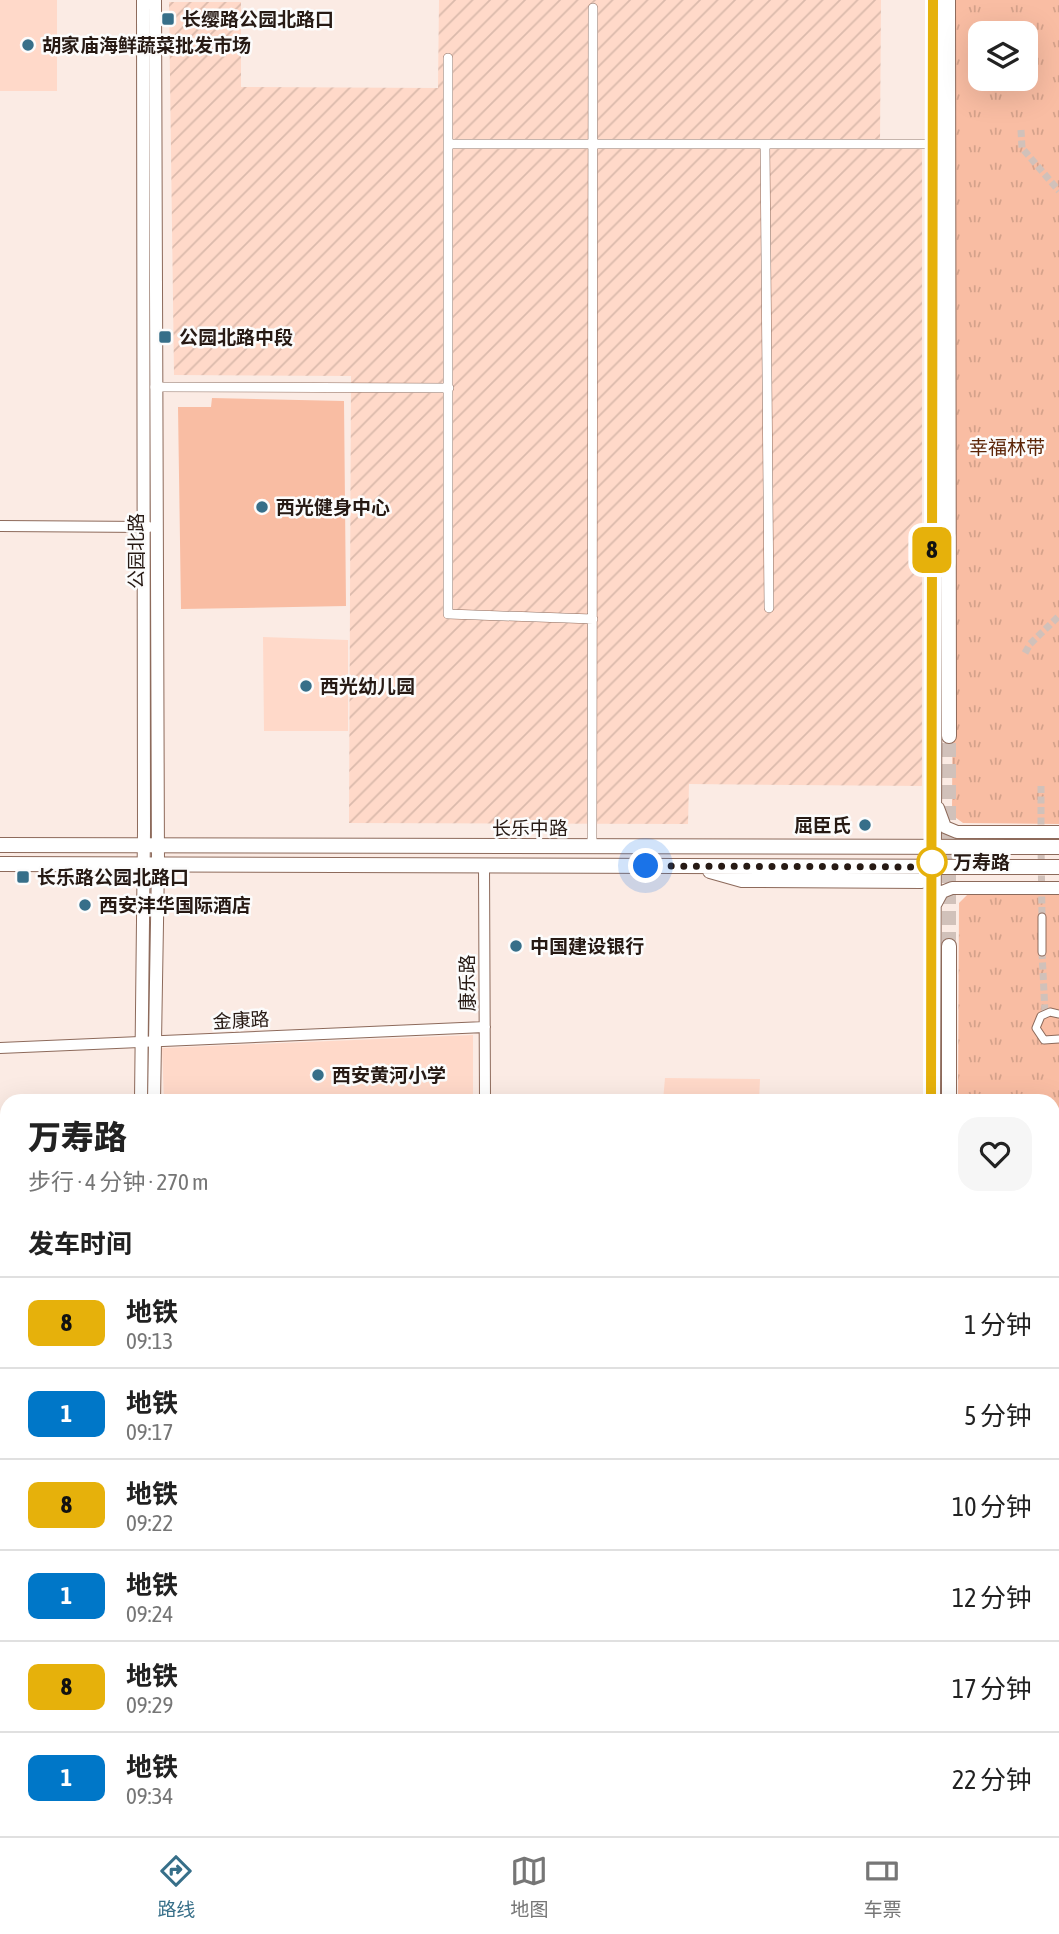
<!DOCTYPE html>
<html lang="zh">
<head>
<meta charset="utf-8">
<style>
  body { margin:0; font-family:"Asap Condensed","Noto Sans SC",sans-serif; background:#f6f6f6; color:#222; height:100vh; display:flex; flex-direction:column; font-size:26px; white-space:nowrap }
  * { box-sizing:border-box; margin:0 }
  p { font-size:23px; color:#767676 }
  .icon { flex:none; width:38px; height:38px; fill:none; stroke:currentColor; stroke-width:2; stroke-linecap:round; stroke-linejoin:round }
  .map { position:relative; flex:1; overflow:hidden }
  .sheet { position:absolute; left:0px; top:1094px; width:1060px; height:744px; display:flex; flex-direction:column; background:#fff; border-radius:21px 21px 0 0; box-shadow:0 7px 28px #0002 }
  .sheet>* { flex:none }
  .badge { padding:0 14px; border-radius:10px; font-size:24px; line-height:46px }
  .buttons { position:absolute; left:968px; top:21px; display:grid; gap:14px }
  .buttons a { display:grid; place-items:center; width:70px; height:70px; border-radius:14px; background:#fff; box-shadow:0 7px 28px #0002; font-size:35px }
  .you { position:absolute; width:35px; height:35px; margin:-18px; border:5px solid #fff; border-radius:50%; background:#1a73e8; box-shadow:0 0 0 10px #1a73e833 }
  .map>.badge { position:absolute; translate:-50% -50%; box-shadow:0 0 0 4px #fff }
  h2 { padding:0 28px; font-size:26px; line-height:63px }
  .round { display:grid; place-items:center; flex:none; width:74px; height:74px; border-radius:21px; background:#f6f6f6 }
  .summary { display:flex; align-items:center; justify-content:space-between; height:119px; padding:0 28px }
  h1 { font-size:33px; font-weight:800; line-height:52px }
  ul { padding:0; list-style:none }
  li { display:flex; align-items:center; gap:21px; height:91px; padding:0 28px; border-top:2px solid #e0e0e0 }
  li div { flex:1 }
  li b { display:block; font-size:26px }
  li em { font-style:normal }
  li .badge { min-width:77px; font-weight:700; text-align:center }
  .dock { display:flex; justify-content:space-around; align-items:center; height:98px; border-top:2px solid #e0e0e0; background:#fff; font-size:19px; color:#767676 }
  .dock a { display:grid; justify-items:center; gap:4px }
  .dock .active { color:#376f89 }
  .map>svg:first-child { display:block }
  .built { fill:#ffd9c9 }
  .industrial { fill:url(#industrial-furrows) }
  .park { fill:url(#park-tufts); fill-rule:evenodd }
  .pitch { fill:#f9bda3 }
  .lines { fill:none; stroke-linecap:round; stroke-linejoin:round }
  .pedestrian-tunnel { stroke:#d1c1ba; stroke-width:7; stroke-dasharray:7 3.5; stroke-linecap:butt }
  .primary-tunnel { stroke:#d1c1ba; stroke-width:14; stroke-dasharray:14 7; stroke-linecap:butt }
  .pedestrian-casing { stroke:#8d6a5b; stroke-width:9 }
  .minor-casing { stroke:#8d6a5b; stroke-width:10 }
  .tertiary-casing { stroke:#8d6a5b; stroke-width:12 }
  .secondary-casing { stroke:#8d6a5b; stroke-width:14 }
  .primary-casing { stroke:#8d6a5b; stroke-width:16 }
  .pedestrian { stroke:#fff; stroke-width:7 }
  .minor { stroke:#fff; stroke-width:9 }
  .tertiary { stroke:#fff; stroke-width:10 }
  .secondary { stroke:#fff; stroke-width:12 }
  .primary { stroke:#fff; stroke-width:14 }
  .line-casing { stroke:#fff; stroke-width:16 }
  .line { stroke:#e6b10b; stroke-width:10 }
  .walk { stroke:#271a14; stroke-width:7; stroke-dasharray:0 12.6 }
  .poi-dot { fill:#376f89; stroke:#fcfcfc; stroke-width:2.5 }
  .stop-dot { fill:#fff; stroke:#e6b10b; stroke-width:3.5 }
  .labels { text-anchor:middle; stroke-width:5; stroke-linejoin:round; paint-order:stroke }
  .poi-label { font-size:19px; font-weight:bold; fill:#271a14; stroke:#fcfcfc; text-anchor:start }
  .park-label { font-size:19px; fill:#5c2507; stroke:#fcfcfc }
  .street-label { font-size:19px; fill:#271a14; stroke:#fcfcfc }
  .stop-label { font-size:19px; font-weight:bold; fill:#271a14; stroke:#fcfcfc; text-anchor:start }
</style>
</head>
<body>
<div class="map">
<svg width="1059" height="1836" viewBox="0 0 1059 1836">
  <defs>
    <pattern id="industrial-furrows" width="10" height="10" patternUnits="userSpaceOnUse" patternTransform="scale(1.75)"><rect width="10" height="10" fill="#ffd9c9"/><path d="M-1 1l2-2M0 10L10 0M9 11l2-2" fill="none" stroke="#dbbaac"/></pattern>
    <pattern id="park-tufts" width="24" height="20" patternUnits="userSpaceOnUse" patternTransform="scale(1.75)"><rect width="24" height="20" fill="#f9bda3"/><path d="M3 7l-1-3M5 7V3M7 7l1-3M15 17l-1-3M17 17v-4M19 17l1-3" fill="none" stroke="#d5a28b"/></pattern>
  </defs>
  <rect width="100%" height="100%" fill="#fbebe4"/>
  <path class="built" d="M0,0H57V91H0Z
    M263,637L348,640V731H264Z
    M473,1035V1101H164L162,1048Z
    M665,1078L760,1079L759,1101H663Z
    M0,1703H7V1830L48,1831L49,1836H0Z"/>
  <path class="industrial" d="M439,0H881L880,143H922V786L689,784L688,824L349,823L351,376L174,375L169,2H241V87L438,88Z"/>
  <path class="park" d="M956,0H1059V824L963,823L952,815ZM980,33H1026V79H980Z
    M968,894H1059V1836H956V1831L1054,1830V1101H958L959,903Z
    M257,1830V1836H61V1830Z"/>
  <path class="pitch" d="M212,398L344,401L346,606L181,609L178,407H211Z"/>
  <g class="lines">
    <path class="pedestrian-tunnel" d="M1015,25V33
      M1021,130L1022,148L1059,191
      M1025,653L1030,644L1059,616
      M1041,786V832
      M1041,844L1042,917
      M1042,952L1045,1013
      M1054,1217L1059,1206
      M1054,1410L1059,1412
      M1054,1499H1059
      M1055,1531L1059,1542
      M1054,1827L1059,1811"/>
    <path class="primary-tunnel" d="M949,946V736"/>
    <g class="pedestrian-casing">
      <path id="pedestrian" d="M1042,917V952
        M1059,1014L1050,1012L1041,1016L1036,1028L1044,1040L1059,1039
        M1054,1529L1055,1531"/>
    </g>
    <g class="minor-casing">
      <path id="minor" d="M448,58V614L593,619
        M449,144H938
        M765,145L769,608
        M155,387L449,388
        M592,848L593,8
        M0,1184H7
        M0,1276L7,1270
        M0,1532H7
        M0,1651H7
        M54,1836V1830"/>
    </g>
    <g class="tertiary-casing">
      <path id="tertiary" d="M0,526L149,527
        M484,865L485,1101
        M0,1048L485,1027
        M0,1697H7
        M309,1830V1836
        M486,1830V1836"/>
    </g>
    <g class="secondary-casing">
      <path id="secondary" d="M938,808L945,827L957,832H1059
        M935,905L942,892L952,888H1059
        M141,1101L144,831L143,0
        M154,1101L158,864L155,0
        M934,1101L938,0
        M1054,1481H1059
        M933,1830V1836"/>
    </g>
    <g class="primary-casing">
      <path id="primary" d="M948,0L949,736
        M0,845L1059,847
        M0,864L1059,867
        M710,871L742,880L922,881L934,867
        M949,946V1101
        M948,1836V1830"/>
    </g>
    <use href="#pedestrian" class="pedestrian"/>
    <use href="#minor" class="minor"/>
    <use href="#tertiary" class="tertiary"/>
    <use href="#secondary" class="secondary"/>
    <use href="#primary" class="primary"/>
  </g>
  <g class="lines">
    <g class="line-casing">
      <path id="line" d="M931,1101L933,0"/>
    </g>
    <use href="#line" class="line"/>
    <path class="walk" d="M646,866L934,867L932,862"/>
  </g>
  <g class="poi-dot">
    <rect x="161" y="12" width="14" height="14" rx="3.5"/>
    <circle cx="28" cy="45" r="7"/>
    <rect x="158" y="330" width="14" height="14" rx="3.5"/>
    <circle cx="262" cy="507" r="7"/>
    <circle cx="306" cy="686" r="7"/>
    <circle cx="865" cy="825" r="7"/>
    <rect x="16" y="870" width="14" height="14" rx="3.5"/>
    <circle cx="85" cy="905" r="7"/>
    <circle cx="516" cy="946" r="7"/>
    <circle cx="318" cy="1075" r="7"/>
  </g>
  <circle class="stop-dot" cx="932" cy="862" r="14"/>
  <g class="labels">
    <g class="poi-label">
      <text x="182" y="26">长缨路公园北路口</text>
      <text x="42" y="52">胡家庙海鲜蔬菜批发市场</text>
      <text x="179" y="344">公园北路中段</text>
      <text x="276" y="514">西光健身中心</text>
      <text x="320" y="693">西光幼儿园</text>
      <text x="851" y="832" text-anchor="end">屈臣氏</text>
      <text x="37" y="884">长乐路公园北路口</text>
      <text x="99" y="912">西安沣华国际酒店</text>
      <text x="530" y="953">中国建设银行</text>
      <text x="332" y="1082">西安黄河小学</text>
    </g>
    <g class="park-label">
      <text x="1007" y="454">幸福林带</text>
    </g>
    <g class="street-label">
      <text transform="translate(136 551) rotate(-90)" y="7">公园北路</text>
      <text x="530" y="835">长乐中路</text>
      <text transform="translate(467 983) rotate(-90)" y="7">康乐路</text>
      <text transform="translate(241 1020) rotate(-3)" y="7">金康路</text>
    </g>
    <g class="stop-label">
      <text x="953" y="869">万寿路</text>
    </g>
  </g>
</svg>
<div class="buttons">
<a><svg class="icon" aria-label="layers" viewBox="0 0 24 24"><path d="M12 4l9 5-9 5-9-5zM3 14l9 5 9-5"/></svg></a>
</div>
<div class="you" style="left:646px;top:866px"></div>
<b class="badge" style="left:932px;top:550px;background:#e6b10b;color:#111">8</b>
<section class="sheet">
<div class="summary"><div><h1>万寿路</h1><p>步行 · 4 分钟 · 270 m</p></div><a class="round"><svg class="icon" aria-label="heart" viewBox="0 0 24 24"><path d="M12 20l-8-8c-3-5 5-10 8-4 3-6 11-1 8 4z"/></svg></a></div>
<h2>发车时间</h2>
<ul>
<li><span class="badge" style="background:#e6b10b;color:#111">8</span><div><b>地铁</b><p>09:13</p></div><em>1 分钟</em></li>
<li><span class="badge" style="background:#0077c8;color:#fff">1</span><div><b>地铁</b><p>09:17</p></div><em>5 分钟</em></li>
<li><span class="badge" style="background:#e6b10b;color:#111">8</span><div><b>地铁</b><p>09:22</p></div><em>10 分钟</em></li>
<li><span class="badge" style="background:#0077c8;color:#fff">1</span><div><b>地铁</b><p>09:24</p></div><em>12 分钟</em></li>
<li><span class="badge" style="background:#e6b10b;color:#111">8</span><div><b>地铁</b><p>09:29</p></div><em>17 分钟</em></li>
<li><span class="badge" style="background:#0077c8;color:#fff">1</span><div><b>地铁</b><p>09:34</p></div><em>22 分钟</em></li>
</ul>
</section>
</div>
<nav class="dock">
<a class="active"><svg class="icon" aria-label="directions" viewBox="0 0 24 24"><path d="M12 3l9 9-9 9-9-9zM9 14v-3h6M13 9l2 2-2 2"/></svg>路线</a>
<a><svg class="icon" aria-label="map" viewBox="0 0 24 24"><path d="M3 6l6-2 6 2 6-2v14l-6 2-6-2-6 2zM9 4v14M15 6v14"/></svg>地图</a>
<a><svg class="icon" aria-label="tickets" viewBox="0 0 24 24"><path d="M3 7h18v10H3zM15 7v10"/></svg>车票</a>
</nav>
</body>
</html>
